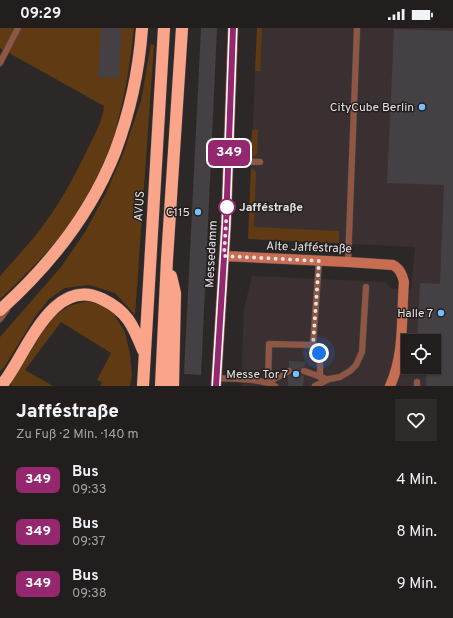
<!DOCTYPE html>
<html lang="de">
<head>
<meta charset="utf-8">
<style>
  body { margin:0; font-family:Overpass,sans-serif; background:#2e2b2b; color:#f1f3f6; height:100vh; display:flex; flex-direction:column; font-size:15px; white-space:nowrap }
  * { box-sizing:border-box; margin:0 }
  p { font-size:13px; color:#a2a2a4 }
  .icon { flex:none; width:22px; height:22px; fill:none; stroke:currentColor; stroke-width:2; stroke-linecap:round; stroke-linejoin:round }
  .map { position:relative; height:358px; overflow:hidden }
  .drawer { display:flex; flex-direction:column; background:#221e1e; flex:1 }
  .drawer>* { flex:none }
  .badge { padding:0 8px; border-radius:6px; font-size:14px; line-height:26px }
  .controls { position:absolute; left:401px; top:306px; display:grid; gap:8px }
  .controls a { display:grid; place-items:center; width:40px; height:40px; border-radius:0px; background:#221e1e; box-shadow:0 1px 3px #0004,0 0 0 1px #3f3c3c; font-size:20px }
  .you { position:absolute; width:20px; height:20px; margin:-10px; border:3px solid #fff; border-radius:50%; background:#1a73e8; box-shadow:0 0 0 6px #1a73e833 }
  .map>.badge { position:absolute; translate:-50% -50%; box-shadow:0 0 0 2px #fff }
  .round { display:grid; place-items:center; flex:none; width:42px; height:42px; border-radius:0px; background:#2e2b2b }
  .headline { display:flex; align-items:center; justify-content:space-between; height:68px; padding:0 16px }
  h1 { font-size:19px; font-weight:800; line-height:30px }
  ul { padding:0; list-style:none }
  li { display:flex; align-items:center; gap:12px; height:52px; padding:0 16px }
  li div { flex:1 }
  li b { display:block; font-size:15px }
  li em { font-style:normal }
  li .badge { min-width:44px; font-weight:700; text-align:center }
  .status { display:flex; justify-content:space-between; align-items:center; height:28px; padding:0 20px; background:#221e1e; direction:ltr }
  .status svg { height:11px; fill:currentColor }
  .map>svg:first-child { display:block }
  .built { fill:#3b3031; fill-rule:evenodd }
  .green { fill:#5f3a13 }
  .building { fill:#454043 }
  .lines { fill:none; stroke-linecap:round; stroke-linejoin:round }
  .lane-casing { stroke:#4a4646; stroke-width:7 }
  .secondary-casing { stroke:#4a4646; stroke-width:11 }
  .highway-casing { stroke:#4a4646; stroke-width:13 }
  .lane { stroke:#8f5644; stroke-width:6 }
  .secondary { stroke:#c86d51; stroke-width:10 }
  .highway { stroke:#faa48a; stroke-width:12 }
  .line-casing { stroke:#fff; stroke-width:9 }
  .line { stroke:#95276e; stroke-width:6 }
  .walk { stroke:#e5e2e2; stroke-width:4; stroke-dasharray:0 7.2 }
  .poi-dot { fill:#74c0f6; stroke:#231e1f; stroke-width:1.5 }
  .stop-dot { fill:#fff; stroke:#95276e; stroke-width:2 }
  .labels { text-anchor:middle; stroke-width:3; stroke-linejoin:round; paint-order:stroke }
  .poi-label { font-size:12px; fill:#e5e2e2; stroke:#231e1f; text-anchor:end }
  .street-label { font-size:12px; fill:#e5e2e2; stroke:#231e1f }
  .stop-label { font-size:12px; font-weight:bold; fill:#e5e2e2; stroke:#231e1f; text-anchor:start }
</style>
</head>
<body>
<div class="status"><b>09:29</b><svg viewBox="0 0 49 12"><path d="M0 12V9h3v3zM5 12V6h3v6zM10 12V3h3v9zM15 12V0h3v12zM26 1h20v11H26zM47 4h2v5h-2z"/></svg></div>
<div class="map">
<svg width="453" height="358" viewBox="0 0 453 358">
  <rect width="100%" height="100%" fill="#2d2828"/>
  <path class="built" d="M257,0H453V358H241L244,281L252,248L385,254L392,261L411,262L415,219L248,211ZM408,313H434V339H408Z"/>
  <path class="green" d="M0,0H134C131,28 127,57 120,84C118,92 117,100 114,108C102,143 84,178 61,207C43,230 21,251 0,271V248C16,230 33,212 47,192C64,169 77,143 89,118C95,106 103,92 104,78L0,20Z
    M257,0H262L260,43H255Z
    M151,16L154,17L135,287L115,265L89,257L65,260L49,271L35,289L3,341L0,343V309L61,239L85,204L106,165L123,126L141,73Z
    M252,102H258L257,126L254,129H251Z
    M251,140L253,141L256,144L254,199L339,203V215L248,211Z
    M87,273L102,277L113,285L125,304L130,326L132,348L130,358H100L102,354L97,352L111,325L61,294L25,342L53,358H11L12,350L50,291L69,278Z"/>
  <path class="building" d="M101,0H122L119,50L98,49Z
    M201,0H217L201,347L184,346Z
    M394,1L453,3V358H426L427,339H434V313H417L420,255L440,256L444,157L387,155Z
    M289,333L305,334L304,339L301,340L300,343L301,346L304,348L303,358H288V348L293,346V341L289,339Z"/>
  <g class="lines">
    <g class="lane-casing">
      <path id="lane" d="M0,35L18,0
        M228,133L260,134
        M348,234L357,0
        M0,291L7,281
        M313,317L319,325L320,333V349
        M304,343L324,350
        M216,350C234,351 259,350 275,358
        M268,354L269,316L313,317L319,233
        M268,354L289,343
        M315,358L329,351L340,349L350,343L356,337L362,324L366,259
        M417,358V354"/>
    </g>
    <g class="secondary-casing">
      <path id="secondary" d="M224,228L348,234L393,237C400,241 402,246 404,254C401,289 405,325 390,358
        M216,358L226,197L233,0"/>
    </g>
    <g class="highway-casing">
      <path id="highway" d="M171,248L175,265L173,358
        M0,282C48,239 91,185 115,124C130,84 139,42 142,0
        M1,358C25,330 51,246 102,271C127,283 133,297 143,322
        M143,358L164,0
        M161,358L167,231L182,0"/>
    </g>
    <use href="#lane" class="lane"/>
    <use href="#secondary" class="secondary"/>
    <use href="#highway" class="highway"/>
  </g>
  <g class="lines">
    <g class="line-casing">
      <path id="line" d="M216,358L226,197L233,0"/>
    </g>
    <use href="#line" class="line"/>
    <path class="walk" d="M227,179L224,228L319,233L313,317L319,325"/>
  </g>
  <g class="poi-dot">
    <circle cx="422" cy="79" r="4"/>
    <circle cx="198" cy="184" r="4"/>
    <circle cx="441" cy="285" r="4"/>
    <circle cx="296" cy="346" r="4"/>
  </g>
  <circle class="stop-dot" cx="227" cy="179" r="8"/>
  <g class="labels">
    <g class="poi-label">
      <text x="414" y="83">CityCube Berlin</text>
      <text x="190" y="188">C115</text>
      <text x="433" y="289">Halle 7</text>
      <text x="288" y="350">Messe Tor 7</text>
    </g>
    <g class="street-label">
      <text transform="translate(139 178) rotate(-86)" y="4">AVUS</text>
      <text transform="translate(309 219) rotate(2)" y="4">Alte Jafféstraße</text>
      <text transform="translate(211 226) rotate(-87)" y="4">Messedamm</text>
    </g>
    <g class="stop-label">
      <text x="239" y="183">Jafféstraße</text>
    </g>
  </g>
</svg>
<div class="controls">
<a><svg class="icon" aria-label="locate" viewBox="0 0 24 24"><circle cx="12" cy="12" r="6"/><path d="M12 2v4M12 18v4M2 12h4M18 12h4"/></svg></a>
</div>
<div class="you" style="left:319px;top:325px"></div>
<b class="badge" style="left:229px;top:125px;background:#95276e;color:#fff">349</b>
</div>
<section class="drawer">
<div class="headline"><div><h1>Jafféstraße</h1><p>Zu Fuß · 2 Min. · 140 m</p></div><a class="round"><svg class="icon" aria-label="heart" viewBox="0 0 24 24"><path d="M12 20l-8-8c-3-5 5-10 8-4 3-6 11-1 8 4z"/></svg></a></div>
<ul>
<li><span class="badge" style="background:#95276e;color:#fff">349</span><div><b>Bus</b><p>09:33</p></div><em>4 Min.</em></li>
<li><span class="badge" style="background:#95276e;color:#fff">349</span><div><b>Bus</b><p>09:37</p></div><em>8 Min.</em></li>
<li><span class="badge" style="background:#95276e;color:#fff">349</span><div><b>Bus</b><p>09:38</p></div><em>9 Min.</em></li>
</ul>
</section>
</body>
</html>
